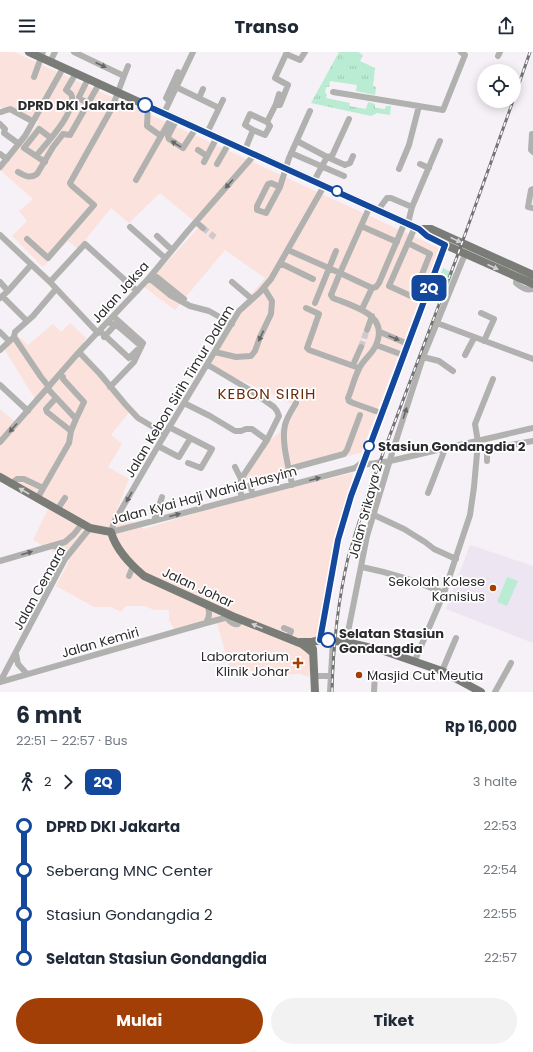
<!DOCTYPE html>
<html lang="id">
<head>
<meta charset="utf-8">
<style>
  body { margin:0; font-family:Poppins,sans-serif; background:#f2f2f3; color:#1f2937; height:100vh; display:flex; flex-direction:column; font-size:15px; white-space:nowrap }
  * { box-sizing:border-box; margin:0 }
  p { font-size:13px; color:#747a83 }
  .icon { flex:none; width:22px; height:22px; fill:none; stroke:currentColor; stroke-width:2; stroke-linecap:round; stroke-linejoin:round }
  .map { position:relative; height:640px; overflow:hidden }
  .side { display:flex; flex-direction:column; background:#fff; flex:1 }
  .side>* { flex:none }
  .badge { padding:0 8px; border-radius:6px; font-size:14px; line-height:26px }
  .fabs { position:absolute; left:477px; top:12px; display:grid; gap:8px }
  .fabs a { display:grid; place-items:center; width:44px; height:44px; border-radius:50%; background:#fff; box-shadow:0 2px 10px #0003; font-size:20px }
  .map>.badge { position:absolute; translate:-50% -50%; box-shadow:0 0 0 2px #fff }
  .legs { display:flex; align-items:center; gap:6px; height:44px; padding:0 16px; font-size:13px }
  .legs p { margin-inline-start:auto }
  .headline { display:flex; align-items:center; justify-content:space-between; height:68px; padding:0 16px }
  h1 { font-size:22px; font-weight:700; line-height:30px }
  .action { display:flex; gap:8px; margin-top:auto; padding:8px 16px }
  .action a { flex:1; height:46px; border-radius:24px; background:#a23f06; color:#fff; font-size:16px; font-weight:700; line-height:46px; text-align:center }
  .action a+a { background:#f2f2f3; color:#1f2937 }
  ul { padding:0 16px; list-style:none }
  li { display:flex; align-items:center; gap:14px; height:44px; font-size:15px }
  li i { display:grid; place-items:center; width:6px; height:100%; margin:0 5px; background:currentColor }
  li i::after { content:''; width:10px; height:10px; margin:-5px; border:3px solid; border-radius:50%; background:#fff }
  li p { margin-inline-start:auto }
  li:first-child i { background:linear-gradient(#0000 50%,currentColor 0) }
  li:last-child i { background:linear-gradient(currentColor 50%,#0000 0) }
  header { display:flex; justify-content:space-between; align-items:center; height:52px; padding:0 16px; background:#fff; font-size:18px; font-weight:700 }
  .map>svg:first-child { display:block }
  .commercial { fill:#fce2dc }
  .built { fill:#ede5f1 }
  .grass { fill:url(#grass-tufts) }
  .park { fill:#b9ecd2 }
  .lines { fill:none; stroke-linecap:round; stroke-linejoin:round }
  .minor-tunnel { stroke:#cdc9ce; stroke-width:6; stroke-dasharray:6 3; stroke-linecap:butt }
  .minor { stroke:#b1b2b0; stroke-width:6 }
  .major { stroke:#7a7c78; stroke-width:8 }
  .rail-casing { stroke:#747275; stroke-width:3 }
  .rail { stroke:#fff; stroke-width:1.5; stroke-dasharray:4.5; stroke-linecap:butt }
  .oneway { fill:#676767 }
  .oneway2 { fill:#d0d1d0 }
  .line-1-casing { stroke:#fff; stroke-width:9 }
  .line-1 { stroke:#14489c; stroke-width:6 }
  .stop-1-dot { fill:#fff; stroke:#14489c; stroke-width:2 }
  .poi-dot { fill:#a23f06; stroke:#fff; stroke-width:1.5 }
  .labels { text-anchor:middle; stroke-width:3.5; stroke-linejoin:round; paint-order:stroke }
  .stop-label { font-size:13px; font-weight:bold; fill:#2b2a2c; stroke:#fff; text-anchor:start }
  .street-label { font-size:13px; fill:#2b2a2c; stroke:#fff }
  .poi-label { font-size:13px; fill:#2b2a2c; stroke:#fff; text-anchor:end }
  .quarter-label { font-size:15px; letter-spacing:1px; fill:#692a0a; stroke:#fff }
</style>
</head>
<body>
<header><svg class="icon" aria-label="menu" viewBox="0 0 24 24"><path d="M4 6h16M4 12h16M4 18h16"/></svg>Transo<svg class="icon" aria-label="share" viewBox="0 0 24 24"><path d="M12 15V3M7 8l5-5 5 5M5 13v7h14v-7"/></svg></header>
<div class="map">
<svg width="533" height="640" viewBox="0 0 533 640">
  <defs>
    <pattern id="grass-tufts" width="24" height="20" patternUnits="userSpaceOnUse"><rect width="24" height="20" fill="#b9ecd2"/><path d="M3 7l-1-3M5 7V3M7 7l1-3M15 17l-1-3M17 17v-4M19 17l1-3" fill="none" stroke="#9fcbb4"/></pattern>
  </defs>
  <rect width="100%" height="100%" fill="#f5f1f6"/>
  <path class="commercial" d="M0,0H14L439,196L361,401L242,429L259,396L279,381L293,352L207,313L236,260L265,226L225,198L175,258L144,235L200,174L160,141L129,171L111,156L78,197L68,189L43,215L12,184L27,169L19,159L33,147L0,118L39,70L0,55Z
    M70,271L86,286L78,301L131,358L111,383L122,392L108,415L129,427L116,460L144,477L231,450L353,421L332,512L309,625L300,622L270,623L254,619L230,618L217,571L176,580L169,568V558H154L145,554H126L121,560L111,555H94L56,534L69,509L33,488L48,457L0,430V357L15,370L35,347L3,295L18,284L28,293L53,272L61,280Z"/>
  <path class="built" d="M470,493L533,514V591L446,557Z"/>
  <path class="grass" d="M339,0H358L363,3L360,9L375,16L373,34L376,35L375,43L356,39L357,33L330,29L329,35H326L325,41L327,42L326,46L350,51L349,54L366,57L368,50L375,52V56L385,57L386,54H391L390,63L377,61L371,64L311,51Z"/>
  <path class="park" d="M344,0L356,2L354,14L342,12Z
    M443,216L454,221L445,243L434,239Z
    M507,525L518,529L507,554L497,550Z"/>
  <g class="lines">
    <path class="minor-tunnel" d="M203,176L217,187
      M361,295L367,278"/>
    <path class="minor" d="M286,2L300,8L305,0
      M498,4L500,0
      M50,10L55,0
      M124,24L128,14
      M34,25L43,0
      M88,27L79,45L80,47L88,51
      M176,35L219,56
      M333,40L443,58L465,3L461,0
      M199,46L203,37
      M169,49L166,46L167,44L178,20
      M276,52L279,42
      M148,54L147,74L161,84L172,65
      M1,60L10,57L32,69
      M164,61L193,0
      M177,67L168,84L169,87L183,96L196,76
      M0,72L5,77L4,81L19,92
      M253,78L265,83L270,74L267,70
      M207,81L223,48
      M532,82L531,98L533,100
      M297,89L327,105L345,113L350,111L353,104
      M198,98L207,104
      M245,98L253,78L245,73L250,62L267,70L276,52L280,53L288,33L275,26L287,0
      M291,101L344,124
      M0,102L7,107
      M36,104C45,93 79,57 71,42C70,41 67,39 66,38L76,21
      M45,110L24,96L39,77L51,86
      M204,110L217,85
      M217,112L229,91
      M420,112L429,116
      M0,115L25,84L63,16
      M399,117L409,93L419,54
      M18,120C25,124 30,127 37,122L53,95L63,82L70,83L99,32
      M136,128L161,84
      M314,129L327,105L332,104L349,67
      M280,135L271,131L268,132L257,154V158L266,161L280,135L289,106L310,59
      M533,137L531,138L528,155L533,156
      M378,158L387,146H391L412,155
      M196,170L203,176
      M408,171L412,155L440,89
      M361,174L370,154
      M130,175L165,206
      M0,183L50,230L98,281
      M157,184L172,198
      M27,187L48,206L94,153L71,133L70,131L112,56L124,24L74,0
      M408,191L430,202L413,245L389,234L415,175
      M288,198L340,221L361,174L397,190
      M280,211L313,227
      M153,222L184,247
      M517,225L516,231C520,235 527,239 533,237
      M149,226L170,243L190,254L209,259L232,272
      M0,230L8,239
      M50,230L85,192L137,239
      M232,230L252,247
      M2,244L27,269
      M0,246L8,239L31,213
      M315,251L336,199
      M306,256L319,262L307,296L309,298L359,316
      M362,257L372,236
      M481,261L494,267L484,289
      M437,271L533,307
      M367,278L372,264
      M100,279L129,306L141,294L119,275L108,270
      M0,280L9,289
      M380,280L408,292
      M14,285L41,325L49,335
      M104,285L114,274
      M376,293L403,303
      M0,298L14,285L15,280L33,264L56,237
      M79,300L100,322L125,352L138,366L165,382
      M215,300L236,305L251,304L255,299L260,285L271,262L272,249L264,236
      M465,303L474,286
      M423,305L439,309L453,319
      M208,313L250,338L274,355L277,359L279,364L267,388L241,427L240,438L242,446
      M353,313L361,295
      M63,325V327L84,350L76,367
      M0,333L28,359
      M110,335L134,310L143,291L114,265
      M56,346L46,357L47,360L71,379
      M184,351L210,364L235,379H241L246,377H252L267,388
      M381,361L353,351L349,349L348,346C352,337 354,326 359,317C362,309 371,303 375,295C391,263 355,255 333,246L331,243L340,221L372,236L376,235L379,231L405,170
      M169,375L212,397L201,416L188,411
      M0,390L79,300L149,226L187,180L255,102
      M158,394L179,405L190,387
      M487,409V402L490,397L533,389
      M362,413L390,409L533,376
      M235,415L241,427
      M289,417L344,402L347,398L360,363
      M11,432L17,427H24L43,436
      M250,433L253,443
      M292,433C289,415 281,391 285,373C287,365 292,358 296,351
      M428,441L445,397
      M37,447L69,391L71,379L76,367L48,337
      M57,458L65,446
      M374,463L404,477L425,490L434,497L456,507
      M154,469L162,445
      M111,480L114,470L158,394L239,259L260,240L271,227L324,134
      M111,480L355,416L363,410
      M54,494C60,495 66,500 65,507
      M0,509L65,490L74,482L82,472
      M362,515C391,521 417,529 444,541
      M129,524L133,514
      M227,566C230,570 233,573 238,572L241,568
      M206,571C210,565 210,559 207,552
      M284,576L291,579L288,587
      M320,588L338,488L351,444L445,193
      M346,590L367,484L393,398L423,305L465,202
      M16,602L18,612L27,622
      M415,608L444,541L470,463L474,435L478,390L475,372L493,327
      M442,619L456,586
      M314,624H330
      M0,630L206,571L232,564
      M0,630L65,507L90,476
      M330,640L333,589
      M374,640L375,621
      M495,640L511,611"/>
    <path class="major" d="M29,0L419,177L427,184L439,190L533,232
      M419,177H431L533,223
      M0,425L90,476L111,480C116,498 130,512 144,524L232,564L302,592L306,595L313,601
      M300,590H312L320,588L346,590L384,599L442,619L481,640
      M313,597L315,640"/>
    <g class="rail-casing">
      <path id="rail" d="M514,46L530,0
        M332,640C333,595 338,549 348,506C354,485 361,464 367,444L458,202L513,49"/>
    </g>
    <use href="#rail" class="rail"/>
  </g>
  <defs><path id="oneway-solid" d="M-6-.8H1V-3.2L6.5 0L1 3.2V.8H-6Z"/></defs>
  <g class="oneway">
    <use href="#oneway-solid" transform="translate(101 13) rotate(25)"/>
    <use href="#oneway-solid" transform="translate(176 92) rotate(-148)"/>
    <use href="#oneway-solid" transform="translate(229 132) rotate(132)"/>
    <use href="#oneway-solid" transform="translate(261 284) rotate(115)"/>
    <use href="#oneway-solid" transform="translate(394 286) rotate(23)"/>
    <use href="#oneway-solid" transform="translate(405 361) rotate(-72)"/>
    <use href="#oneway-solid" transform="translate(13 376) rotate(132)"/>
    <use href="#oneway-solid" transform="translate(315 427) rotate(-15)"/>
    <use href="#oneway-solid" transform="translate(129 445) rotate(120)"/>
    <use href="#oneway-solid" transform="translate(175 463) rotate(-15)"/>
    <use href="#oneway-solid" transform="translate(27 501) rotate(-17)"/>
  </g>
  <g class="oneway2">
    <use href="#oneway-solid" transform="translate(456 188) rotate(24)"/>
    <use href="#oneway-solid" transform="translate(493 215) rotate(24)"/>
    <use href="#oneway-solid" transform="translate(24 439) rotate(-150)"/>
    <use href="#oneway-solid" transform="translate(257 574) rotate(-158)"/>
  </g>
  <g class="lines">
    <g class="line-1-casing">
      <path id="line-1" d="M145,53L419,177L427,184L445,193L351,444L338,488L320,588H328"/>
    </g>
    <use href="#line-1" class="line-1"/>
  </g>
  <g class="stop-1-dot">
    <circle cx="145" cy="53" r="7"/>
    <circle cx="337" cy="139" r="5"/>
    <circle cx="369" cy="394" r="5"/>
    <circle cx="328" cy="588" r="7"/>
  </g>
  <g class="poi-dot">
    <circle cx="493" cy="536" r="4"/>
    <path d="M296 605h4v4h4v4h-4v4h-4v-4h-4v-4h4z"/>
    <circle cx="359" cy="623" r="4"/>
  </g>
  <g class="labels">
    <g class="stop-label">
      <text x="134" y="58" text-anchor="end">DPRD DKI Jakarta</text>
      <text x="378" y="399">Stasiun Gondangdia 2</text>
      <text x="339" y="586">Selatan Stasiun<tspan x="339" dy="15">Gondangdia</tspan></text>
    </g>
    <g class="street-label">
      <text transform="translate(120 240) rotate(-48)" y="5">Jalan Jaksa</text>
      <text transform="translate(179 339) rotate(-59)" y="5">Jalan Kebon Sirih Timur Dalam</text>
      <text transform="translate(204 443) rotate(-15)" y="5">Jalan Kyai Haji Wahid Hasyim</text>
      <text transform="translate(365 459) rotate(-75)" y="5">Jalan Srikaya 2</text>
      <text transform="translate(198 535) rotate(25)" y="5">Jalan Johar</text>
      <text transform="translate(39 536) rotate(-61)" y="5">Jalan Cemara</text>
      <text transform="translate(100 590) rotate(-16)" y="5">Jalan Kemiri</text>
    </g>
    <g class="poi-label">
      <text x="485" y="534">Sekolah Kolese<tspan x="485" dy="15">Kanisius</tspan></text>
      <text x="289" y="609">Laboratorium<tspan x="289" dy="15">Klinik Johar</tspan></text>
      <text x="367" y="628" text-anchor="start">Masjid Cut Meutia</text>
    </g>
    <g class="quarter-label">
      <text x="267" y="347">KEBON SIRIH</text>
    </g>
  </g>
</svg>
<div class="fabs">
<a><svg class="icon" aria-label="locate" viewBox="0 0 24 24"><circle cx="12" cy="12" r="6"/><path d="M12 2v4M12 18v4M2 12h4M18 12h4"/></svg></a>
</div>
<b class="badge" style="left:429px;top:236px;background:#14489c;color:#fff">2Q</b>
</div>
<section class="side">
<div class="headline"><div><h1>6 mnt</h1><p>22:51 – 22:57 · Bus</p></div><b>Rp 16,000</b></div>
<div class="legs"><svg class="icon" aria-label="walk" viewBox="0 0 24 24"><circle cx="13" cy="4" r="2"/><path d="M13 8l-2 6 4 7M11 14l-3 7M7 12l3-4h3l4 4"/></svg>2<svg class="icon" aria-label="forward" viewBox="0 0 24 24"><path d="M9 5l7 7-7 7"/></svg><b class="badge" style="background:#14489c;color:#fff">2Q</b><p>3 halte</p></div>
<ul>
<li><i style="color:#14489c"></i><b>DPRD DKI Jakarta</b><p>22:53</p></li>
<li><i style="color:#14489c"></i><span>Seberang MNC Center</span><p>22:54</p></li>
<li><i style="color:#14489c"></i><span>Stasiun Gondangdia 2</span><p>22:55</p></li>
<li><i style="color:#14489c"></i><b>Selatan Stasiun Gondangdia</b><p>22:57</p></li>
</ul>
<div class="action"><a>Mulai</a><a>Tiket</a></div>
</section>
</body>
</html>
